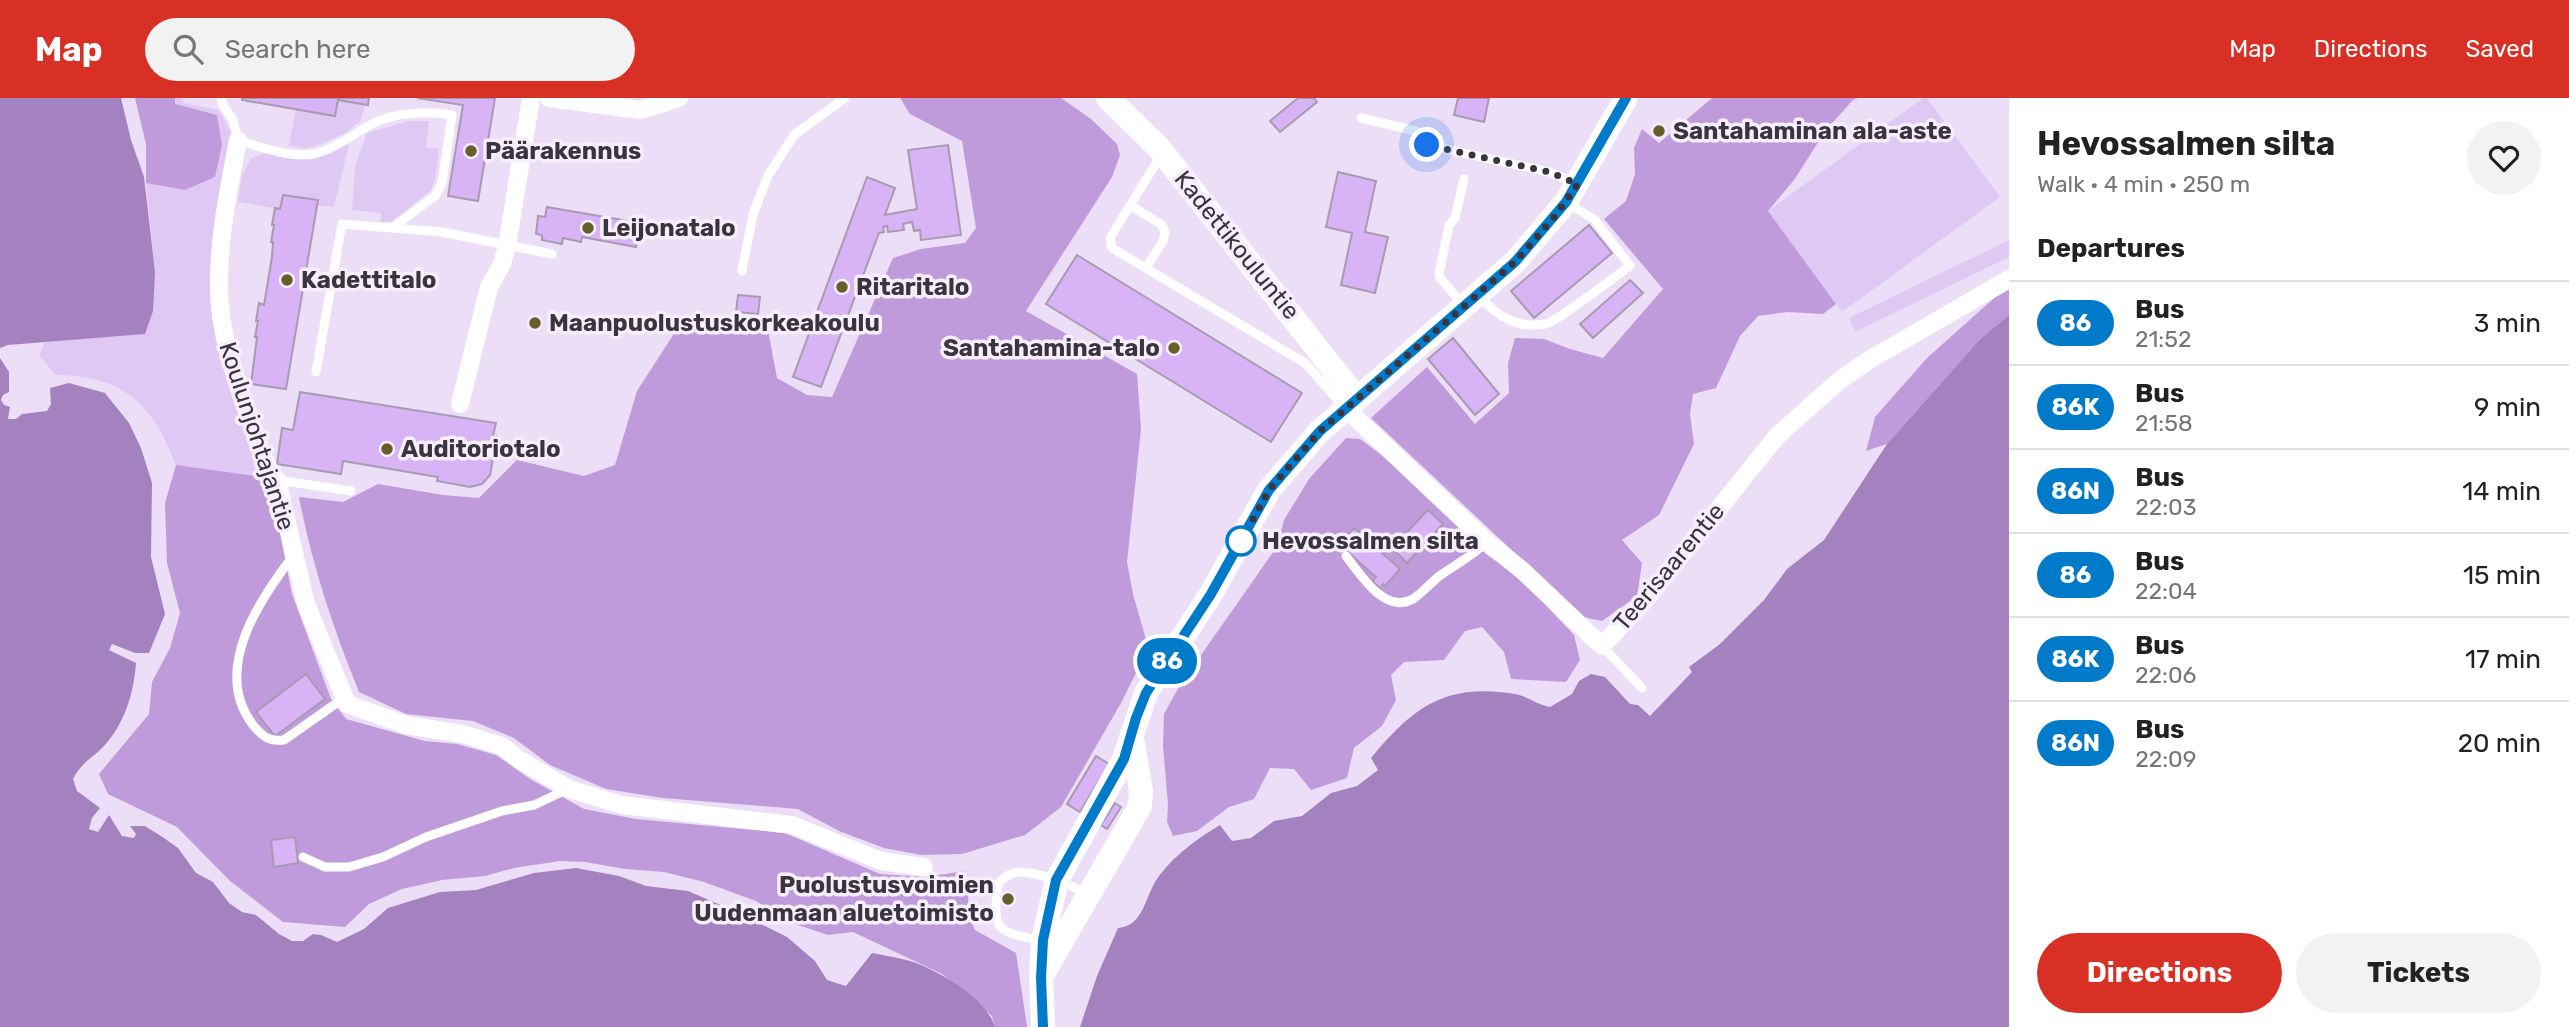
<!DOCTYPE html>
<html lang="en">
<head>
<meta charset="utf-8">
<style>
  body { margin:0; font-family:Rubik,sans-serif; background:#f2f2f2; color:#222; height:100vh; display:flex; flex-direction:column; font-size:26px; white-space:nowrap }
  * { box-sizing:border-box; margin:0 }
  p { font-size:23px; color:#767676 }
  .icon { flex:none; width:38px; height:38px; fill:none; stroke:currentColor; stroke-width:2; stroke-linecap:round; stroke-linejoin:round }
  .map { position:relative; flex:1; overflow:hidden }
  .details { display:flex; flex-direction:column; background:#fff; width:560px }
  .details>* { flex:none }
  .badge { padding:0 14px; border-radius:23px; font-size:24px; line-height:46px }
  .you { position:absolute; width:35px; height:35px; margin:-18px; border:5px solid #fff; border-radius:50%; background:#1a73e8; box-shadow:0 0 0 10px #1a73e833 }
  .map>.badge { position:absolute; translate:-50% -50%; box-shadow:0 0 0 4px #fff }
  h2 { padding:0 28px; font-size:26px; line-height:63px }
  .round { display:grid; place-items:center; flex:none; width:74px; height:74px; border-radius:37px; background:#f2f2f2 }
  .overview { display:flex; align-items:center; justify-content:space-between; height:119px; padding:0 28px }
  h1 { font-size:33px; font-weight:700; line-height:52px }
  .action { display:flex; gap:14px; margin-top:auto; padding:14px 28px }
  .action a { flex:1; height:80px; border-radius:42px; background:#d93025; color:#fff; font-size:28px; font-weight:700; line-height:80px; text-align:center }
  .action a+a { background:#f2f2f2; color:#222 }
  ul { padding:0; list-style:none }
  li { display:flex; align-items:center; gap:21px; height:84px; padding:0 28px; border-top:2px solid #e0e0e0 }
  li div { flex:1 }
  li b { display:block; font-size:26px }
  li em { font-style:normal }
  li .badge { min-width:77px; font-weight:700; text-align:center }
  header { display:flex; align-items:center; gap:42px; box-sizing:border-box; height:98px; padding:0 35px; background:#d93025; color:#fff }
  header strong { font-size:33px }
  nav { display:flex; gap:38px; margin-inline-start:auto; font-size:24px }
  .search { width:490px; height:63px; background:#f2f2f2; display:flex; align-items:center; gap:18px; box-sizing:border-box; padding:0 24px; border-radius:38px; color:#767676; font-size:26px }
  main { display:flex; flex:1; min-height:0 }
  .map>svg:first-child { display:block }
  .green { fill:#e0c8f4 }
  .forest { fill:#bf9bdb }
  .water { fill:#a481bf }
  .building { fill:#d8b3f5; stroke:#a79bb1; stroke-width:2 }
  .lines { fill:none; stroke-linecap:round; stroke-linejoin:round }
  .lane { stroke:#fff; stroke-width:9 }
  .street { stroke:#fff; stroke-width:18 }
  .secondary { stroke:#fff; stroke-width:24 }
  .line-casing { stroke:#fff; stroke-width:16 }
  .line { stroke:#007ac9; stroke-width:10 }
  .walk { stroke:#3a343e; stroke-width:7; stroke-dasharray:0 12.6 }
  .poi-dot { fill:#675e2b; stroke:#f6eefc; stroke-width:2.5 }
  .stop-dot { fill:#fff; stroke:#007ac9; stroke-width:3.5 }
  .labels { text-anchor:middle; stroke-width:7; stroke-linejoin:round; paint-order:stroke }
  .poi-label { font-size:24px; font-weight:bold; fill:#3a343e; stroke:#f6eefc; text-anchor:start }
  .street-label { font-size:24px; fill:#3a343e; stroke:#f6eefc }
  .stop-label { font-size:24px; font-weight:bold; fill:#3a343e; stroke:#f6eefc; text-anchor:start }
</style>
</head>
<body>
<header>
<strong>Map</strong>
<div class="search"><svg class="icon" aria-label="search" viewBox="0 0 24 24"><circle cx="10" cy="10" r="6"/><path d="M15 15l6 6"/></svg>Search here</div>
<nav><a>Map</a><a>Directions</a><a>Saved</a></nav>
</header>
<main>
<div class="map">
<svg width="2009" height="929" viewBox="0 0 2009 929">
  <rect width="100%" height="100%" fill="#ebdef6"/>
  <path class="green" d="M175,0H183V5L219,12L234,39L212,189L264,379L176,367C152,306 125,278 56,277L39,258L45,244L145,236L155,174L146,85L185,92Z
    M1923,0H1927L2000,99L1842,214L1768,113Z
    M338,2L365,6L361,22L347,34L321,46L307,50L289,48L296,11L335,18Z
    M409,23H429L426,49L439,51L435,82L431,92L392,123L381,124V115L352,112L355,68L367,35Z
    M349,46L334,109L317,107L318,102L283,97L280,111L238,104L242,78L251,60L267,55L329,56Z
    M2009,142V159L1855,234L1849,220Z"/>
  <path class="forest" d="M135,0H175V6L217,17L222,47L215,79L185,92L146,85V46Z
    M900,0H1061L1091,21L1117,46L1120,57L1112,79L1026,213L1137,276L1141,331L1127,464L1133,496L1147,545L1139,569L1121,605L1061,709L1025,737L962,756L921,757L884,750L839,733L798,711L663,700L606,691L550,667L514,640L473,623L406,616L359,594C333,530 312,467 299,399L343,404L378,386L443,397L479,400L517,362L584,378L615,367L637,293L677,231L701,216L767,227L777,280L807,297L832,299L893,160L921,151L965,145L976,130L962,43L910,16Z
    M1712,0H1858L1853,2L1826,32L1794,82L1768,113L1836,206L1823,216L1788,214L1758,218L1740,238L1716,290L1693,296L1690,316L1694,346L1659,417L1622,442L1642,465L1637,498L1602,523L1583,519L1371,320L1427,269L1475,326L1509,295L1508,265L1515,240L1544,241L1570,251L1603,260L1663,191L1604,121L1626,103L1635,76L1634,50L1642,31L1659,45Z
    M2009,190V217L1980,241L1887,346L1866,353L1875,319L1927,260L2001,194Z
    M1346,340L1360,341L1387,361L1486,456L1521,481L1574,537L1580,562L1566,584L1511,581L1504,554L1482,529L1465,533L1444,562L1404,564L1391,577L1396,602L1382,628L1354,650L1347,680L1311,692L1294,671L1270,670L1254,701L1229,709L1197,733L1173,738L1167,724L1168,706L1163,648L1164,616L1180,587L1276,450L1284,422L1309,381Z
    M176,367L264,379L278,425L292,496L331,601L346,621L425,643L457,646L496,657L530,681L584,711L636,721L785,735L880,776L926,779L964,773L972,826L975,832L1016,855L1027,929H995L992,918L942,876L853,834L828,837L792,825L756,803L704,784L664,774L625,771L585,764L560,763L514,770L485,778L442,782L402,791L369,806L345,829L283,824L230,783L177,729L108,696L99,676L149,616L152,584L170,550L180,515L167,465L165,405Z"/>
  <path class="water" d="M0,0H121L131,42L144,79L155,174L153,213L145,236L8,247L0,250Z
    M2009,217V929H1080L1097,878L1118,830C1144,828 1145,798 1157,781C1172,759 1198,740 1220,727L1232,743L1251,740L1274,723L1302,718L1331,695L1357,688L1378,672L1371,660C1414,608 1446,585 1515,596C1527,598 1538,607 1550,609L1572,596L1579,583L1591,576L1605,579L1630,606L1638,607L1650,618L1692,574L1689,569L1720,546L1764,502L1787,471L1824,442L1887,346L1980,241Z
    M0,260L9,274V294L3,297L1,302L4,307L10,309L8,321H16L22,316L47,313L51,306L50,290L69,285L105,295L129,325L141,350L152,385L151,459L165,516L149,555H135L112,546L109,552L136,565C134,595 124,628 102,650C91,661 80,666 73,681L77,693L100,710L92,720L89,731L98,734L109,717L122,738L134,740L136,736L130,728H145L164,740L178,750L196,775L213,784L229,805L242,814L256,817L279,836L292,843H303L313,836L321,837L337,844L364,831L388,810L440,794L476,792L534,775L576,770L619,778L646,788L688,793L739,815L787,839L815,863L827,882L846,888L872,855C887,858 902,860 916,865C942,875 987,901 995,929H0Z"/>
  <path class="building" d="M242,0H369L368,7L338,2L335,18L242,2Z
    M417,0H495L478,103L448,98L463,7Z
    M1298,0H1314L1317,4L1280,34L1270,23Z
    M1458,0H1489L1484,24L1454,17Z
    M948,47L961,137L921,142L920,132L914,133L912,124L903,126L904,132L888,134L887,128L883,129L884,134L879,135L821,289L793,279L867,79L895,90L885,117L917,111L908,52Z
    M1338,74L1376,83L1365,134L1388,139L1375,195L1341,187L1352,135L1326,129Z
    M283,97L318,102L286,291L251,286L257,239H255L258,223H256L259,205L264,207L272,159L273,144H271L274,127H272L275,110L280,111Z
    M547,109L640,125L636,149L582,139L581,144L563,140L562,146L542,142V137L536,136L538,118L545,119Z
    M1589,127L1612,155L1534,220L1511,193Z
    M1077,157L1302,295L1271,344L1046,206Z
    M1630,182L1643,195L1593,240L1580,226Z
    M738,197L760,199L758,216L736,214Z
    M1453,240L1499,296L1475,317L1428,261Z
    M300,294L496,325L493,338H497L490,377L482,386L470,389L437,383L438,379L343,363L341,376L277,366L282,330L293,332Z
    M1428,412L1443,426L1407,465L1392,450Z
    M1354,430L1400,471L1385,488L1383,486L1380,490L1372,483L1376,479L1339,446Z
    M306,576L325,601L275,638L256,614Z
    M1096,658L1109,666L1080,714L1067,706Z
    M1115,705L1121,709L1107,731L1101,727Z
    M295,739L298,765L274,769L271,742Z"/>
  <g class="lines">
    <path class="lane" d="M221,0L224,9L233,22L238,42C260,49 290,60 313,56C334,52 353,36 372,26C395,14 427,13 452,17L442,85L435,98L392,130
      M1361,20L1416,33L1427,47L1549,74L1574,84
      M1161,57L1110,140L1112,150L1305,265L1345,310
      M1130,107L1162,127L1165,134L1163,143L1146,170
      M742,173L753,116L768,78L794,37L845,0
      M1479,198C1497,218 1516,231 1545,226C1555,225 1617,177 1630,168L1595,122L1568,105
      M1463,206L1440,180L1439,176L1449,127L1455,120L1464,81
      M316,274L342,126L442,134L552,156
      M277,382L351,393
      M293,458C260,501 211,572 253,627C262,638 269,644 284,642L344,600
      M1346,458C1360,476 1385,517 1413,501C1422,495 1430,486 1438,479C1455,467 1472,458 1487,444
      M1602,548L1642,590
      M303,759L325,769H349L383,759L426,739L502,713L534,707L568,691
      M1041,842C993,834 993,831 998,785C1004,780 1010,775 1018,774C1039,774 1069,786 1087,796"/>
    <path class="street" d="M549,0L641,12L679,0
      M238,42C229,90 218,141 219,190C219,234 235,278 249,319C257,340 262,365 277,382L306,506L347,606L406,627L463,636L502,648L520,662L569,691L622,707L792,727L881,763L924,769
      M460,306L489,189L502,166L507,148L531,0
      M1346,311L1487,444L1523,473L1602,548L1646,501L1778,337L1840,282L1869,262L2009,181"/>
    <path class="secondary" d="M1108,0L1159,50L1357,301
      M1044,874L1140,708L1141,693L1132,640
      M1043,929L1041,879L1043,842L1057,782L1124,661L1146,595L1211,496L1269,392L1320,333L1515,164L1566,104L1626,0"/>
  </g>
  <g class="lines">
    <g class="line-casing">
      <path id="line" d="M1043,929L1041,880L1043,842L1056,782L1124,661L1136,620L1146,595L1211,496L1269,392L1320,333L1515,164L1566,104L1626,0"/>
    </g>
    <use href="#line" class="line"/>
    <path class="walk" d="M1241,443L1269,392L1320,333L1515,164L1555,118L1578,86L1549,74L1427,47"/>
  </g>
  <g class="poi-dot">
    <circle cx="1659" cy="33" r="7"/>
    <circle cx="471" cy="53" r="7"/>
    <circle cx="588" cy="130" r="7"/>
    <circle cx="287" cy="182" r="7"/>
    <circle cx="842" cy="189" r="7"/>
    <circle cx="535" cy="225" r="7"/>
    <circle cx="1174" cy="250" r="7"/>
    <circle cx="387" cy="351" r="7"/>
    <circle cx="1008" cy="801" r="7"/>
  </g>
  <circle class="stop-dot" cx="1241" cy="443" r="14"/>
  <g class="labels">
    <g class="poi-label">
      <text x="1673" y="41">Santahaminan ala-aste</text>
      <text x="485" y="61">Päärakennus</text>
      <text x="602" y="138">Leijonatalo</text>
      <text x="301" y="190">Kadettitalo</text>
      <text x="856" y="197">Ritaritalo</text>
      <text x="549" y="233">Maanpuolustuskorkeakoulu</text>
      <text x="1160" y="258" text-anchor="end">Santahamina-talo</text>
      <text x="401" y="359">Auditoriotalo</text>
      <text x="994" y="795" text-anchor="end">Puolustusvoimien<tspan x="994" dy="28">Uudenmaan aluetoimisto</tspan></text>
    </g>
    <g class="street-label">
      <text transform="translate(1237 147) rotate(51)" y="8">Kadettikouluntie</text>
      <text transform="translate(257 338) rotate(72)" y="8">Koulunjohtajantie</text>
      <text transform="translate(1669 469) rotate(-50)" y="8">Teerisaarentie</text>
    </g>
    <g class="stop-label">
      <text x="1262" y="451">Hevossalmen silta</text>
    </g>
  </g>
</svg>
<div class="you" style="left:1427px;top:47px"></div>
<b class="badge" style="left:1167px;top:563px;background:#007ac9;color:#fff">86</b>
</div>
<section class="details">
<div class="overview"><div><h1>Hevossalmen silta</h1><p>Walk · 4 min · 250 m</p></div><a class="round"><svg class="icon" aria-label="heart" viewBox="0 0 24 24"><path d="M12 20l-8-8c-3-5 5-10 8-4 3-6 11-1 8 4z"/></svg></a></div>
<h2>Departures</h2>
<ul>
<li><span class="badge" style="background:#007ac9;color:#fff">86</span><div><b>Bus</b><p>21:52</p></div><em>3 min</em></li>
<li><span class="badge" style="background:#007ac9;color:#fff">86K</span><div><b>Bus</b><p>21:58</p></div><em>9 min</em></li>
<li><span class="badge" style="background:#007ac9;color:#fff">86N</span><div><b>Bus</b><p>22:03</p></div><em>14 min</em></li>
<li><span class="badge" style="background:#007ac9;color:#fff">86</span><div><b>Bus</b><p>22:04</p></div><em>15 min</em></li>
<li><span class="badge" style="background:#007ac9;color:#fff">86K</span><div><b>Bus</b><p>22:06</p></div><em>17 min</em></li>
<li><span class="badge" style="background:#007ac9;color:#fff">86N</span><div><b>Bus</b><p>22:09</p></div><em>20 min</em></li>
</ul>
<div class="action"><a>Directions</a><a>Tickets</a></div>
</section>
</main>
</body>
</html>
